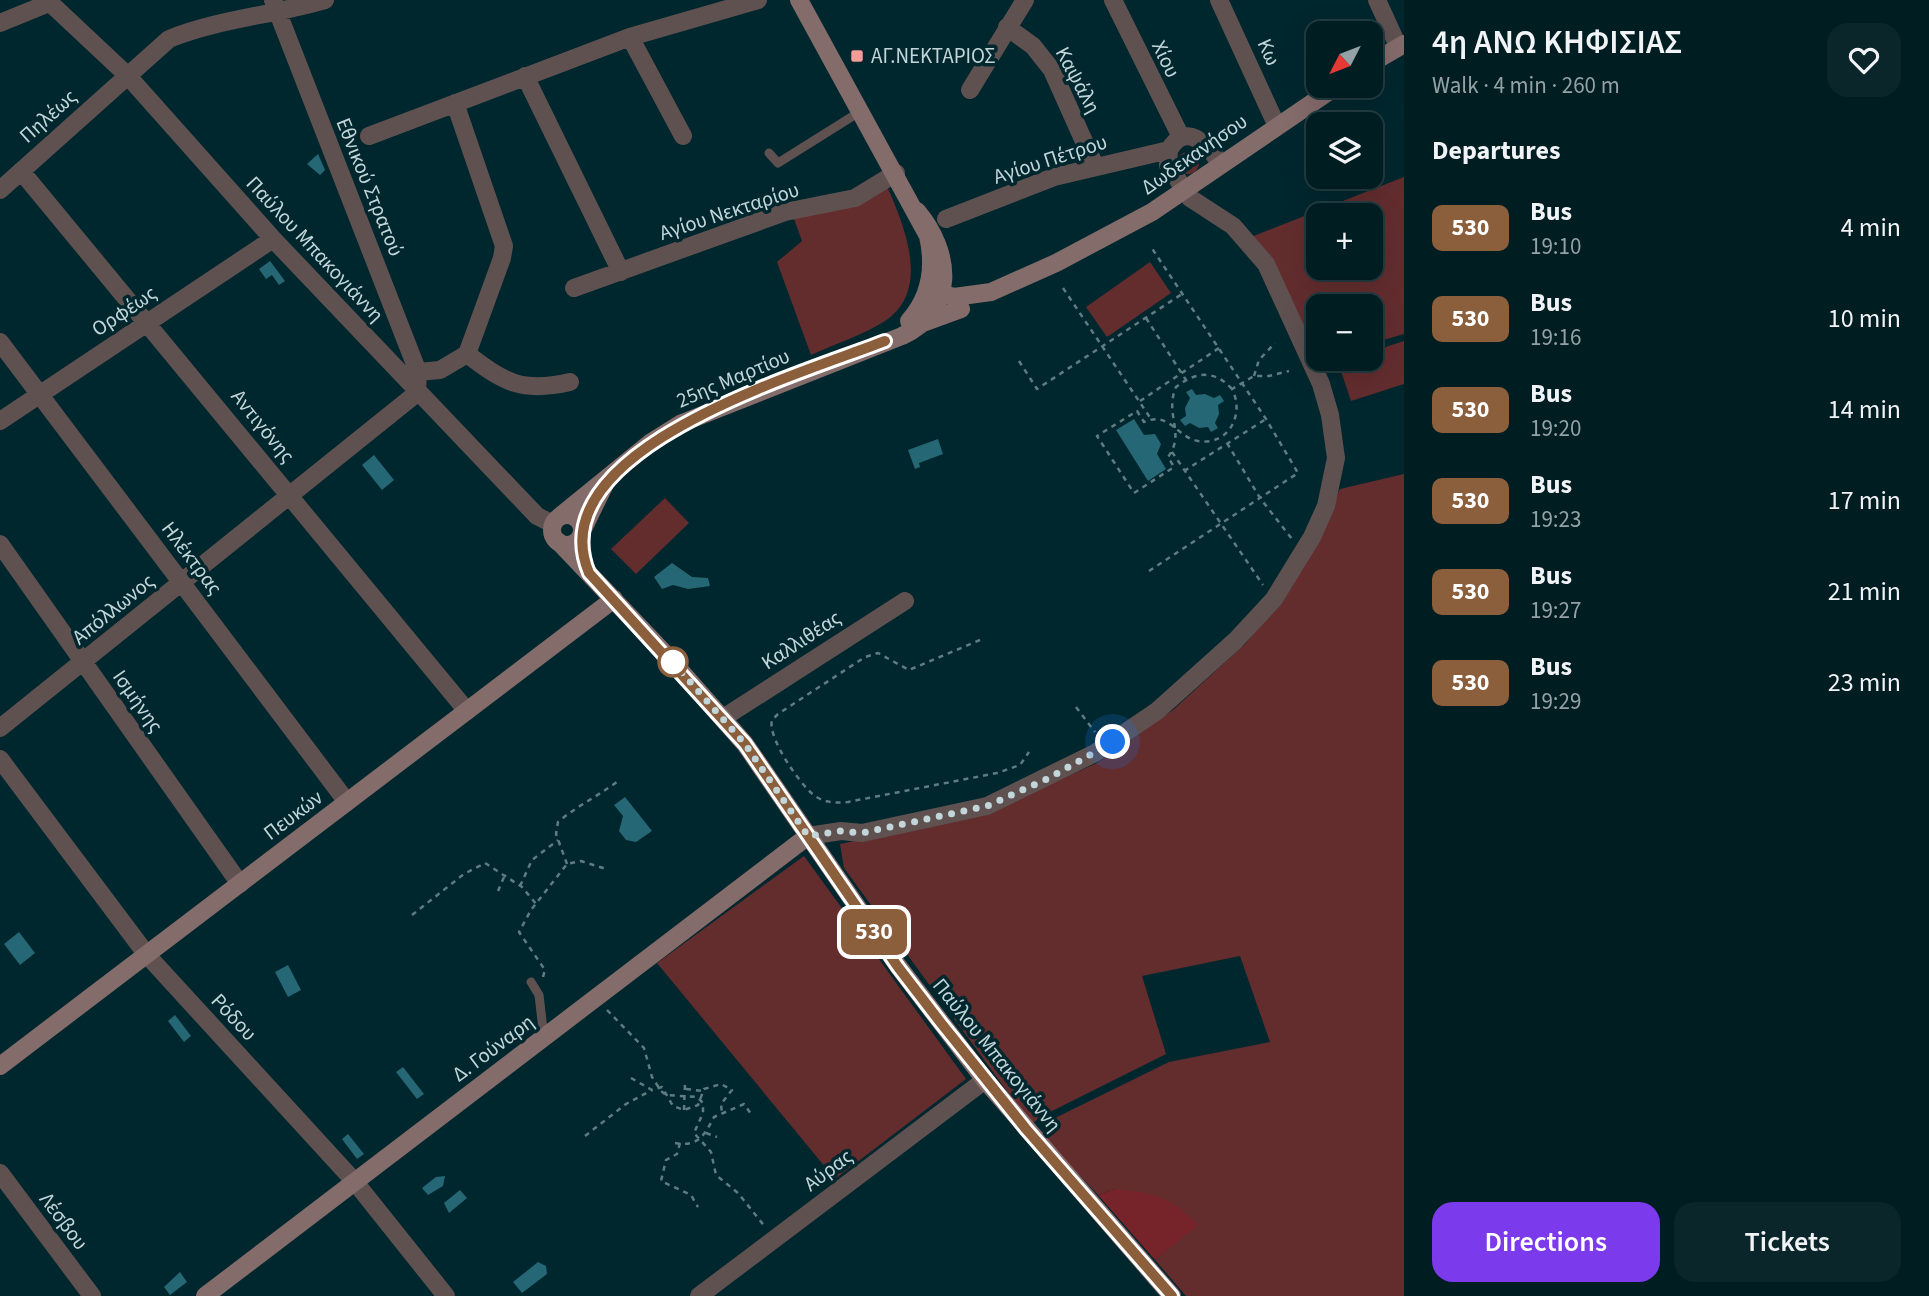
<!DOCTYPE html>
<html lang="en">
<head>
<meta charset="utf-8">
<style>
  body { margin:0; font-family:"Source Sans 3",sans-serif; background:#0a262a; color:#f1f3f6; height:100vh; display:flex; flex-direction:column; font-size:26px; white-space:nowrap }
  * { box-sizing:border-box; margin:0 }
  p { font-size:23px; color:#95a2a5 }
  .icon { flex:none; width:38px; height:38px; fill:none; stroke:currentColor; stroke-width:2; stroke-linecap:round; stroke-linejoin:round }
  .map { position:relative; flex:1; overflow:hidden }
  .drawer { display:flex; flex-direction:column; background:#001d22; width:525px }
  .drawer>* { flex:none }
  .badge { padding:0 14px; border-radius:10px; font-size:24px; line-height:46px }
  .needle { width:46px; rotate:228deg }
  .buttons { position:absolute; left:1306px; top:21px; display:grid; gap:14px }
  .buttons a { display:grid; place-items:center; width:77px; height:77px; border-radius:14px; background:#001d22; box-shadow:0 7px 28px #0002,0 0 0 2px #223b40; font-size:35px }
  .you { position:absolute; width:35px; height:35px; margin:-18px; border:5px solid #fff; border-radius:50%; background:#1a73e8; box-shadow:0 0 0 10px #1a73e833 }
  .map>.badge { position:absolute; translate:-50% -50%; box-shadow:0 0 0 4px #fff }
  h2 { padding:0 28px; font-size:26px; line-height:63px }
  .round { display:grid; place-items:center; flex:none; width:74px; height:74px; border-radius:21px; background:#0a262a }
  .overview { display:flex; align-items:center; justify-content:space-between; height:119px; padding:0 28px }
  h1 { font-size:33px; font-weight:600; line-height:52px }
  .action { display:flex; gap:14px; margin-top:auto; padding:14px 28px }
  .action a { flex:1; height:80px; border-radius:21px; background:#7c3aed; color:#fff; font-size:28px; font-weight:600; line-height:80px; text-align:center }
  .action a+a { background:#0a262a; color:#f1f3f6 }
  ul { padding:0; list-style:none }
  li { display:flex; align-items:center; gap:21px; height:91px; padding:0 28px }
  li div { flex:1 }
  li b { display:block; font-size:26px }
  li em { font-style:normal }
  li .badge { min-width:77px; font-weight:700; text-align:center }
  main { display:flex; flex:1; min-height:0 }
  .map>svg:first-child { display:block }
  .green { fill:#632d2e; fill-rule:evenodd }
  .forest { fill:#76242a }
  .water { fill:#256774 }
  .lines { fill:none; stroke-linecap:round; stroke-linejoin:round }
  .path { stroke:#5f7c82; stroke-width:2.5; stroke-dasharray:5 5; stroke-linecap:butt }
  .lane { stroke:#605151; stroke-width:9 }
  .street { stroke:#605151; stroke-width:18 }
  .secondary { stroke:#846c6b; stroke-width:18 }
  .line-casing { stroke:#fff; stroke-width:16 }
  .line { stroke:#8b5e3c; stroke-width:10 }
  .walk { stroke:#c2d6da; stroke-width:7; stroke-dasharray:0 12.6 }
  .poi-dot { fill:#f59b9a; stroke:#00272e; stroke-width:2.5 }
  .stop-dot { fill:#fff; stroke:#8b5e3c; stroke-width:3.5 }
  .labels { text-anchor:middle; stroke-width:7; stroke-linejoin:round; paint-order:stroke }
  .street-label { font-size:21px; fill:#c2d6da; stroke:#00272e }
  .poi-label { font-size:21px; fill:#c2d6da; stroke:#00272e; text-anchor:start }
</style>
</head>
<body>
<main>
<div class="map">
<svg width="1404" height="1296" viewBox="0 0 1404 1296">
  <rect width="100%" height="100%" fill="#00272e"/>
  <path class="green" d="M1177 163a11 11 0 1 1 22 0a11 11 0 1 1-22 0Z
    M1404,177V334L1370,344V306H1318V359L1251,237ZM1318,215H1370V268H1318Z
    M886,184C904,225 932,290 885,321C863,335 835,344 811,355L777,262L802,241L793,216Z
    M1150,262L1171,293L1107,337L1086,307Z
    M1404,341V384L1351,401L1338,362L1370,359V352Z
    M1404,474V1296H1186L1155,1260L1197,1224L1114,1189L1098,1195L1041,1134L1053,1119L1169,1062L1270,1042L1240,956L1142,976L1166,1054L1048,1113L1031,1124L844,868L840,844L923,827L1008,803L1097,763L1173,710L1246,643L1294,581L1340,489Z
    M665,498L689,523L636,574L611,549Z
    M804,856L966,1079L835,1179L657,963Z"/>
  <path class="forest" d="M1114,1189C1152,1193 1170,1195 1198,1225L1155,1260L1098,1195Z"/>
  <path class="water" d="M318,154L325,170L320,175L307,164Z
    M270,261L285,281L279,285L272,275L266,279L259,269Z
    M1192,389L1196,395L1205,394L1214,398L1220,395L1224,401L1218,405L1219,414L1215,423L1218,428L1211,432L1208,427L1199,428L1190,423L1185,426L1180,420L1186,416L1185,408L1190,398L1186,392Z
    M1134,419L1144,435L1155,434L1161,444L1157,454L1166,469L1148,481L1116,430Z
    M938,439L943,454L919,463L920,467L915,469L908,450Z
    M374,455L394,480L382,490L362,465Z
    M672,563L692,577L708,578L710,586L688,589L673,585L662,589L654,577Z
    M625,797L652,831L636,842L626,840L619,831L623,816L614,805Z
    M19,932L35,953L20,965L4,944Z
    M288,965L301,990L288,997L275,972Z
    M175,1015L191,1036L184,1042L168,1021Z
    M403,1067L424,1094L417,1099L396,1072Z
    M348,1134L364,1154L357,1159L342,1139Z
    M445,1176L443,1186L428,1195L422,1188L436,1177Z
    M460,1190L467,1198L449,1213L444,1203Z
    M538,1262L546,1266L547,1274L522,1293L513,1282Z
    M180,1272L187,1282L170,1295L164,1287Z"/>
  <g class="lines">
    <path class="path" d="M1063,288L1151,419
      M1146,318L1186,380
      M1019,361L1037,389L1182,294
      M1254,376L1259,360L1275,343
      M1232,389C1215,370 1196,371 1176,387C1164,415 1186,433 1168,457L1174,467L1134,493L1097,436L1137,411L1144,422C1170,411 1176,437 1198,441C1229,446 1245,414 1232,389L1254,376H1269L1289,371
      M1140,401L1219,348
      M1227,443L1260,498L1292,539
      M1172,452L1263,585
      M1184,471L1266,419
      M1149,571L1298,473L1266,419L1151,247
      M980,640L909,670L878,653L865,657L778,714L772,720C767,737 800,785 815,796C825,803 836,803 848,802L997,773L1020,765L1029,752
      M1076,707L1095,732
      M567,864L556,834L558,822C578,805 597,797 618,781
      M520,886L532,860L558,840
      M498,891L504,877
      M412,915L464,874L485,863L522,887L537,905
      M543,977L545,970L519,932L531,910L567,864L581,861L606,869
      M607,1010L644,1048L652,1077L661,1091L666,1095L697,1097L703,1103V1113L694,1133L711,1152L716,1175L738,1193L766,1228
      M631,1078L652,1090L662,1087L673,1106L684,1110L698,1105L704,1089L721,1084L732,1090L721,1104L722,1114
      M686,1089L703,1091
      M684,1110L685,1083
      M706,1133L717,1137
      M585,1136L626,1104L652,1090
      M675,1143C698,1147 704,1136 714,1117L744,1104L751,1114
      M680,1143L677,1154L666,1160L661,1181L691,1195L698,1207"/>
    <path class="lane" d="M769,153L778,163L861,111
      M531,982L539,995L544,1038"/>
    <path class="street" d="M47,0L127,75L273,239L537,516L553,524
      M1113,0L1181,137
      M1219,0L1276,124
      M1377,0L1398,46
      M0,23L49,3
      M1007,27L1033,46L1052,70L1095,166
      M630,37L683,136
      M525,76L621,272
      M970,90L1025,0
      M369,136L630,37L758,0
      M21,171L467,711
      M0,190L169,39C218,19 274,15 325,0
      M946,219L1054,177L1169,150
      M574,288L785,212L855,198L896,173
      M0,342L347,802
      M467,354C505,383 522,393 570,382
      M418,372L440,370L467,354L502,258L504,246L455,103
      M0,421L273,239
      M0,544L240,884
      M723,718L905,601
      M0,728L417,393L418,372L273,0
      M0,759L147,955L355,1182L446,1296
      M808,836L841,831L862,833L987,806L1095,753L1157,711L1235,641L1274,599L1312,537L1326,506L1336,458L1330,415L1321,384L1266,264L1233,226L1190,198L1168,165L1169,150C1186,121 1207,144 1220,163
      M0,1173L92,1296
      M699,1296L985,1080"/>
    <path class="secondary" d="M799,0L928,236C935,267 931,296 909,321
      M1370,64L1404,44
      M928,289L954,297L991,292L1056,263L1152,212L1337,86
      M920,324L961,309
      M552 530a15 15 0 1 1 30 0a15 15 0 1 1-30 0Z
      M559,517L650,443L682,423L902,336C958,310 951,251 917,211
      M582,531L604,486
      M559,542L669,658L745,744L898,966L985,1080L1172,1296
      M0,1066L614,599
      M205,1296L808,836"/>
  </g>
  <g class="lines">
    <g class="line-casing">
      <path id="line" d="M885,341C804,373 537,449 589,573L745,744L898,967L941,1023L1026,1129L1172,1296"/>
    </g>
    <use href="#line" class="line"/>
    <path class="walk" d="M673,662L669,658L745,744L808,836L841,831L862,833L987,806L1049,778L1113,742"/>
  </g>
  <rect class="poi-dot" x="850" y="49" width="14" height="14" rx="3.5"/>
  <circle class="stop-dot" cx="673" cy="662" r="14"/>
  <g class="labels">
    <g class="street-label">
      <text transform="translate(1269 52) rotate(65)" y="7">Κω</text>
      <text transform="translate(1166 59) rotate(64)" y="7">Χίου</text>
      <text transform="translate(1078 80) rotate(62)" y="7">Καψάλη</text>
      <text transform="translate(48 116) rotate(-42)" y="7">Πηλέως</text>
      <text transform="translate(1194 154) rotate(-35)" y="7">Δωδεκανήσου</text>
      <text transform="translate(1050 159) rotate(-18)" y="7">Αγίου Πέτρου</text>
      <text transform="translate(370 187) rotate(68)" y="7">Εθνικού Στρατού</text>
      <text transform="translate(729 211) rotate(-18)" y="7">Αγίου Νεκταρίου</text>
      <text transform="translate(315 249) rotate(47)" y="7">Παύλου Μπακογιάννη</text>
      <text transform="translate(124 311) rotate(-34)" y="7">Ορφέως</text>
      <text transform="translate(733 378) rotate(-23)" y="7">25ης Μαρτίου</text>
      <text transform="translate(263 426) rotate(51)" y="7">Αντιγόνης</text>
      <text transform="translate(192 558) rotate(53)" y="7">Ηλέκτρας</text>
      <text transform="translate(113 609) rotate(-39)" y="7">Απόλλωνος</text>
      <text transform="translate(801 640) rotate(-33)" y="7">Καλλιθέας</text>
      <text transform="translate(138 701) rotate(55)" y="7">Ισμήνης</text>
      <text transform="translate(293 815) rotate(-37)" y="7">Πευκών</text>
      <text transform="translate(234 1017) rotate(47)" y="7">Ρόδου</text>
      <text transform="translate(493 1048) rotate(-37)" y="7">Δ. Γούναρη</text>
      <text transform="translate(997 1055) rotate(51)" y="7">Παύλου Μπακογιάννη</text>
      <text transform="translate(828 1170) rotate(-37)" y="7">Αύρας</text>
      <text transform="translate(64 1221) rotate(53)" y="7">Λέσβου</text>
    </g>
    <g class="poi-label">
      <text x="871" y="63">ΑΓ.ΝΕΚΤΑΡΙΟΣ</text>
    </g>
  </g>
</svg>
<div class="buttons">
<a><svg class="needle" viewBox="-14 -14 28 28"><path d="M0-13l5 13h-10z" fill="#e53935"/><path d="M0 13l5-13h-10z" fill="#95a2a5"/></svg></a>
<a><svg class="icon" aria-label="layers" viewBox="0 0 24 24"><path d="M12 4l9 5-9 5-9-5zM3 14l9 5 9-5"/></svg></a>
<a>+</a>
<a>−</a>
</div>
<div class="you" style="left:1113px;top:742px"></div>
<b class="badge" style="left:874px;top:932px;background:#8b5e3c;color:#fff">530</b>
</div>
<section class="drawer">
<div class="overview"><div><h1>4η ΑΝΩ ΚΗΦΙΣΙΑΣ</h1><p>Walk · 4 min · 260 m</p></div><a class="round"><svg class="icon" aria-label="heart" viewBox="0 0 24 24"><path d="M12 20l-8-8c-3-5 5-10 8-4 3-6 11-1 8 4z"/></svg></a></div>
<h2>Departures</h2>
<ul>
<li><span class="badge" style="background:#8b5e3c;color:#fff">530</span><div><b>Bus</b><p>19:10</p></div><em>4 min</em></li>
<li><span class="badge" style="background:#8b5e3c;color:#fff">530</span><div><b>Bus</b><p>19:16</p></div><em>10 min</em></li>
<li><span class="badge" style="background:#8b5e3c;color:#fff">530</span><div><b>Bus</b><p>19:20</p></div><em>14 min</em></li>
<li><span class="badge" style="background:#8b5e3c;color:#fff">530</span><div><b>Bus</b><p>19:23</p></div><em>17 min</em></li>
<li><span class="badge" style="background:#8b5e3c;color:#fff">530</span><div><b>Bus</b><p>19:27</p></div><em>21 min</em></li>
<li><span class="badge" style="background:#8b5e3c;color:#fff">530</span><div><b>Bus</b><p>19:29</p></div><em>23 min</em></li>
</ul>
<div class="action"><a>Directions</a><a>Tickets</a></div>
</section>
</main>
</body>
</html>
